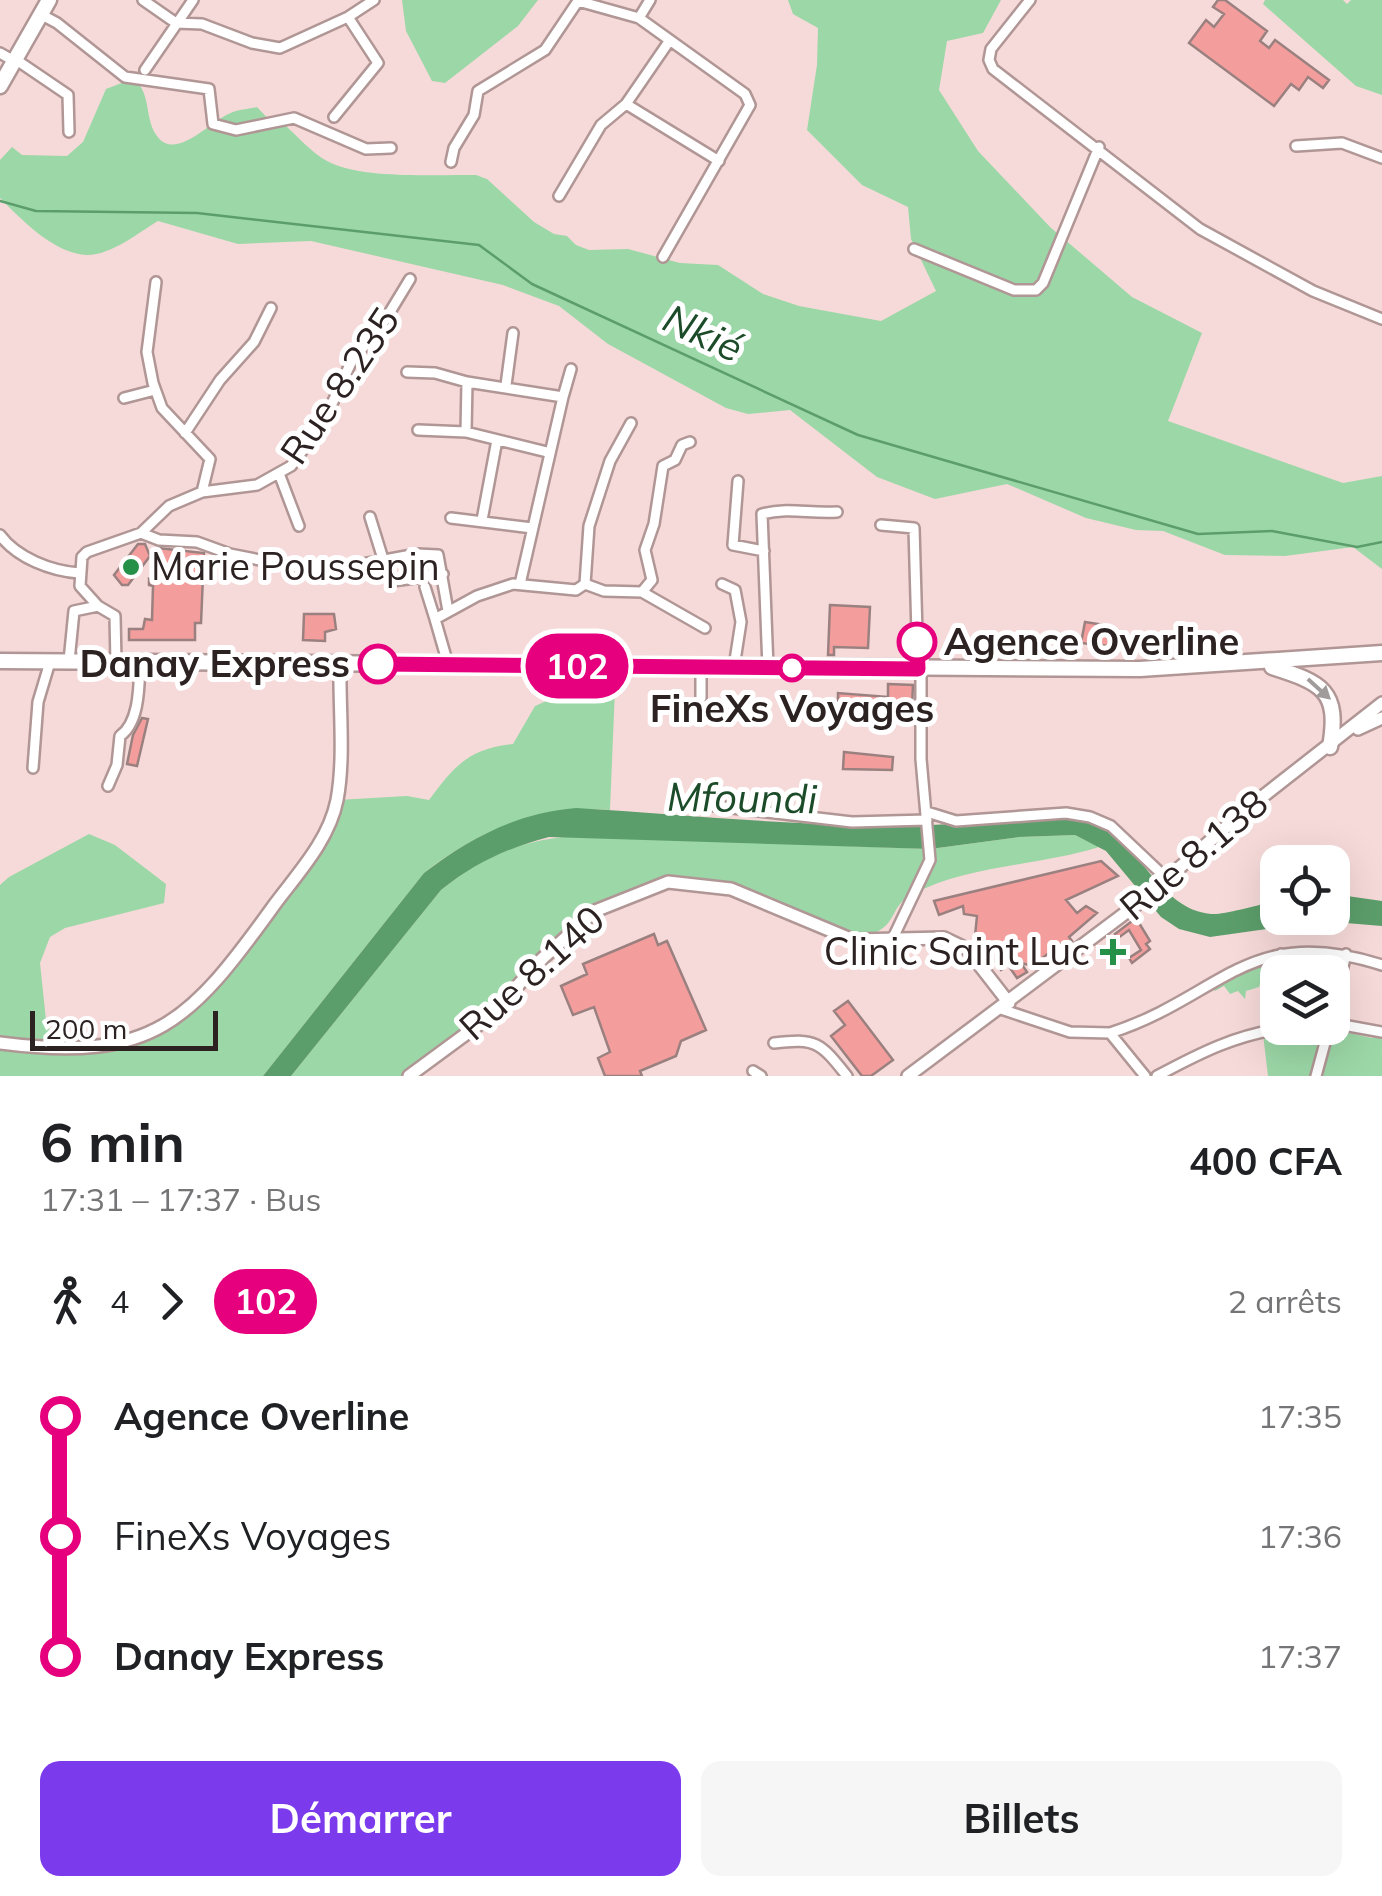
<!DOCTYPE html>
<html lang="fr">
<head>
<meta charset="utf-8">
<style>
  body { margin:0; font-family:Mulish,sans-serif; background:#f6f6f6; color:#202124; height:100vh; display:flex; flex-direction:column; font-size:38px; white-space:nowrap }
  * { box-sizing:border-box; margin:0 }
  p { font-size:32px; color:#757577 }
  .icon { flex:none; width:55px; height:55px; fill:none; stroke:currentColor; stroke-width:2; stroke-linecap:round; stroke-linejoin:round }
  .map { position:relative; height:1076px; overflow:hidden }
  .sheet { display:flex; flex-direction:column; background:#fff; flex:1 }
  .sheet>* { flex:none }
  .badge { padding:0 20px; border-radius:32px; font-size:35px; line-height:65px }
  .tools { position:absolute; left:1260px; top:845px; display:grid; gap:20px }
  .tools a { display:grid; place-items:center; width:90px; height:90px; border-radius:20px; background:#fff; box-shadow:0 10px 40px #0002; font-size:50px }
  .scale { position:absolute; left:30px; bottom:25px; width:188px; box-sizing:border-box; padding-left:10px; border:5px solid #2c2222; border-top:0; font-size:28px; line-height:35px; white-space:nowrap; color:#2c2222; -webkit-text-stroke:8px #fff; paint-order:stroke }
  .map>.badge { position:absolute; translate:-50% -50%; box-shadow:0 0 0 5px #fff }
  .legs { display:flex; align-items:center; gap:15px; height:110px; padding:0 40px; font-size:32px }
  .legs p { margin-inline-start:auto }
  .overview { display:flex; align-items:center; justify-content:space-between; height:170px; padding:0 40px }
  h1 { font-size:55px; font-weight:700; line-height:75px }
  .action { display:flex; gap:20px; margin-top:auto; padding:20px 40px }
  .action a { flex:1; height:115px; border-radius:20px; background:#7c3aed; color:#fff; font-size:40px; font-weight:700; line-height:115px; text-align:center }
  .action a+a { background:#f6f6f6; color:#202124 }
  ul { padding:0 40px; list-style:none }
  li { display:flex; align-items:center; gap:35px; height:120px; font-size:38px }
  li i { display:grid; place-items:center; width:15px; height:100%; margin:0 12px; background:currentColor }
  li i::after { content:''; width:25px; height:25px; margin:-12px; border:8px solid; border-radius:50%; background:#fff }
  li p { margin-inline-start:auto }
  li:first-child i { background:linear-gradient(#0000 50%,currentColor 0) }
  li:last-child i { background:linear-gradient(currentColor 50%,#0000 0) }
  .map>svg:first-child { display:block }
  .green { fill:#9cd7a7 }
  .water { fill:#5c9e6b }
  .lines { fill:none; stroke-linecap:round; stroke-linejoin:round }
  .stream { stroke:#5c9e6b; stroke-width:2.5 }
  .building { fill:#f39e9c; stroke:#9a8180; stroke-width:2.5 }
  .minor-casing { stroke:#b09695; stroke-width:14 }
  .major-casing { stroke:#b09695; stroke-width:16 }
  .highway-casing { stroke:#b09695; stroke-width:19 }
  .minor { stroke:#fff; stroke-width:9 }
  .major { stroke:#fff; stroke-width:11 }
  .highway { stroke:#fff; stroke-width:14 }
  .oneway { fill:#a09c9c }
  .line-1-casing { stroke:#fff; stroke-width:22 }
  .line-1 { stroke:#e6007e; stroke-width:15 }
  .poi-dot { fill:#249048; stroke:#fff; stroke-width:4 }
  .stop-1-dot { fill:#fff; stroke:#e6007e; stroke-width:5 }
  .labels { text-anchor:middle; stroke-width:10; stroke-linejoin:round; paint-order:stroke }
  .street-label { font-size:38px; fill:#2c2222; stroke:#fff }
  .poi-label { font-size:38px; fill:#2c2222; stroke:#fff; text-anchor:start }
  .stop-label { font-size:38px; font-weight:bold; fill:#2c2222; stroke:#fff; text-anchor:start }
  .water-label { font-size:40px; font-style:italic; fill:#1b4b28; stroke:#fff }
</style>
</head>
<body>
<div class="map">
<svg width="1382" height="1076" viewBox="0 0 1382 1076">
  <rect width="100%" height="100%" fill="#f6dad9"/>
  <path class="green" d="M402,0H538L518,26L445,83L432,81L406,31Z
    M788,0H1001L983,33L947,41L939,90L978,151L1050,227L1132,297L1202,333L1168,421L1343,483L1382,476V569L1353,547L1285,556L1225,555L1163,531L1136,530L1086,518L1007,484L935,499L877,477L790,410L748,414L726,408L608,344L559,306L503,285L311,241L238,244L158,221C138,233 110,256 86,255C53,253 21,219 0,198V160L12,147L22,155L67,156L83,142L106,89L127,81L138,83C151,99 145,120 157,136C176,163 213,118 233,112C241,109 250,109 257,107L274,125H285C299,138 311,152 327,161C363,180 435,174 476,175L487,179L534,222L554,234L567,236L576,245L589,250L628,249L680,263L718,265L763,294L799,306L881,321L936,291L911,239L908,207L862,185L807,130L817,65L818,28L793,14Z
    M1265,0H1343L1347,4L1351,0H1382V95L1356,86L1263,4Z
    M583,685L615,689L610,810C539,805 479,830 424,873L263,1076H0V885L9,877L89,834L115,845L166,884L164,903L65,928L50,937L40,963L46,1020L54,1041C144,1056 202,994 253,930C270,908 289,886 306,863C319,844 327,821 337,800L407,796L429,800C455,765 469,749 513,744L535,706Z
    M1075,835L1099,847C1039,866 967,865 911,895C885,910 903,929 853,940L731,889L668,882L595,911L489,1017L409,1076H291L441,890C483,856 525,838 579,836L930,849L1019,837Z
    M1280,959L1287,972L1263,976L1259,987L1246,991L1245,999L1238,991L1230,994L1224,986L1215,991L1212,987L1256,965Z
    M1326,1028L1372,1038L1382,1036V1076H1268L1263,1034Z"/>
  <path class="water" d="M576,808C692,815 810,828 927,825C970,825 1057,807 1094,822C1140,841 1158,909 1211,914C1225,915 1260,904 1277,901L1278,918H1332L1333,894L1382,901V926L1322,921L1210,937L1179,929L1161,917L1106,851L1075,835L1019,837L930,849L549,837C507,848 475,863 441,890L291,1076H263L424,873C471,837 517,813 576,808Z"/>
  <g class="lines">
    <path class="stream" d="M0,201L36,211L197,213L479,245L532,284L858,435L1198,534L1272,531L1357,547L1382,542"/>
  </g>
  <path class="building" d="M1218,0H1225L1267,31L1260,41L1269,48L1275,40L1329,80L1323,88L1308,77L1299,90L1291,84L1274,106L1189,43L1206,20L1214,27L1224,14L1213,7Z
    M138,544H145L150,556L128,585H122L114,575Z
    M158,548L204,553L201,623H195V640H129V629H143L145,619L152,620L153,586L149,585V579L156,582Z
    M830,605L870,607L868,648L834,647V655H828Z
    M304,614H334L336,629L325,632V641L303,640Z
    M1085,622L1111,626L1108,646L1081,643Z
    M888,684L913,685L912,707L908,710H838V693L888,697Z
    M142,718L148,719L137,766L127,764L133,735Z
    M844,752L893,757L892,770L843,769Z
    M1101,861L1118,876L1066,900L1077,913L1086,906L1097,913L1069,937L1072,941L1063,948L1060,944L1040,960L1037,967L1021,963L1027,972L1017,978L1008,965L1001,970L986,947L982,950L975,936L977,916L964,914L963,906L939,915L934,901Z
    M1136,918L1150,941L1146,944L1150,949L1132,963L1129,958L1141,950L1129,930L1118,938L1115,934Z
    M654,934L658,945L667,941L706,1030L681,1041L676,1056L640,1071L642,1076H605L598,1058L610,1052L594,1007L573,1015L561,986L587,974L583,964Z
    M848,1001L893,1060L871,1076H862L831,1036L845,1025L834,1011Z"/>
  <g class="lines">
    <g class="minor-casing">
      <path id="minor" d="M143,0L176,23L202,24L252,43L280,48L348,17L374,0
        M650,0L639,18L745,94L750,105L663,257
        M1030,0L991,49L989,60L993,69L1200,229L1313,291L1382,319
        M42,15L57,23L125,77L209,89L213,124L236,130L294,118L366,149L391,148
        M0,53L14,61
        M15,59L68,95L69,132
        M145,70L193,0
        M626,104L719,161
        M334,117L378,63L348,17
        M1296,146L1342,143L1382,158
        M451,162L454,148L474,115L478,91L545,50L578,1L639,18
        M559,196L601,125L626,104L670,40
        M914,249L1014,290H1036L1043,283L1099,147
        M407,372L435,373L467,382L563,397L520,584
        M467,382L466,432L547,452
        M506,385L513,333
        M563,397L571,369
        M124,398L155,390
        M418,430L466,432
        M185,433L220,380L254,342L271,308
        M280,476L299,526
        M738,481L733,545L764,551
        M202,492L257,485L291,466L324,421L354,356L376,335L410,279
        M370,517L383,559
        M451,518L532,528
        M482,520L497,440
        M881,525L914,528L918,669
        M141,533L159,540L197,542L230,554L305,569
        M0,535C17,558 51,571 79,573
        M363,564L417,554L438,555L448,611
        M393,581L443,574
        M585,584L589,526L610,461L631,423
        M722,584L735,590L741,622L734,667
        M425,587L435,619
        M642,592L652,580L645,550L654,524L663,466L675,460L682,445L690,442
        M69,661L74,611L98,606
        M116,662L115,616L98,606L80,586L82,557L87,552L141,533L169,506L202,492L210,459L162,408L153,383L147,352L156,282
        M448,664L435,619L477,596L513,584L576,590L585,584L604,591L642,592L705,628
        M701,667V698
        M768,668L762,514C790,507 809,514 837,512
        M33,768L38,702L50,662
        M108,786L117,765L120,736C140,722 139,685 140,662
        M698,804L852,822L927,820
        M927,812L956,821L1066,813L1090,817L1111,826L1167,879
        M892,940L930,860L921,759V669
        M1281,954L1283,972
        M1001,1009L1070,1032L1110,1033L1145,1076
        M1332,1013L1346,954
        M1332,1023L1382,1032
        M1110,1033C1222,997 1248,922 1382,965
        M774,1043C816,1038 820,1042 847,1076
        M753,1071L761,1076
        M1157,1076C1200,1053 1237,1034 1286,1028
        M1316,1076L1329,1028"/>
    </g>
    <g class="major-casing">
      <path id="major" d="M1358,729L1382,718
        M0,1043C154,1063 190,1022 275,904C299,872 329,840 337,800C345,757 339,707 340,663
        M409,1076L489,1017L543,958L595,911L668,882L731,889L853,940L944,938L967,949L1009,1003
        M908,1076L1140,902L1248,808L1382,703"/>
    </g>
    <g class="highway-casing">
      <path id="highway" d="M0,86L49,0
        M0,661L1140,669L1382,653
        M1272,667C1322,683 1340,690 1330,747"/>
    </g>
    <use href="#minor" class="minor"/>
    <use href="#major" class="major"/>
    <use href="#highway" class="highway"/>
  </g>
  <defs><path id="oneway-solid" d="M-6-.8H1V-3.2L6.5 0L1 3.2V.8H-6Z" transform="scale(2.5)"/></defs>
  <use class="oneway" href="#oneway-solid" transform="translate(1319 689) rotate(42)"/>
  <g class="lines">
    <g class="line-1-casing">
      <path id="line-1" d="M378,664L918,669L917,642"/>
    </g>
    <use href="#line-1" class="line-1"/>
  </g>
  <g class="poi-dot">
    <circle cx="131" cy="567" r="10"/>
    <path d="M1108 937h10v10h10v10h-10v10h-10v-10h-10v-10h10z"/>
  </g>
  <g class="stop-1-dot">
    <circle cx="917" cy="642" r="18"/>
    <circle cx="378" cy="664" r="18"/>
    <circle cx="792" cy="668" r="12"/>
  </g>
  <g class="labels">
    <g class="street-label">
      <text transform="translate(340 386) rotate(-56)" y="13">Rue 8.235</text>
      <text transform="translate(1194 855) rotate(-40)" y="13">Rue 8.138</text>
      <text transform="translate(532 973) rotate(-42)" y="13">Rue 8.140</text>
    </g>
    <g class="poi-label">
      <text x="151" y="580">Marie Poussepin</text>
      <text x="1090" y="965" text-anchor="end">Clinic Saint Luc</text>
    </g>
    <g class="stop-label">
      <text x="944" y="655">Agence Overline</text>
      <text x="350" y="677" text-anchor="end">Danay Express</text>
      <text x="792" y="722" text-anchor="middle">FineXs Voyages</text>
    </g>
    <g class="water-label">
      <text transform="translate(703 333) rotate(25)" y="14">Nkié</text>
      <text transform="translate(742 798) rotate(1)" y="14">Mfoundi</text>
    </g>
  </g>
</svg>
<div class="tools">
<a><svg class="icon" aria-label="locate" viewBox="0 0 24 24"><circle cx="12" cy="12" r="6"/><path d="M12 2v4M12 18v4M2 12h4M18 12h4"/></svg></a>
<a><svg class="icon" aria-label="layers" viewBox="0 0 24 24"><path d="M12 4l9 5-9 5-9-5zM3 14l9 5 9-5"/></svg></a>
</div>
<div class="scale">200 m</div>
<b class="badge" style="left:577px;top:666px;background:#e6007e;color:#fff">102</b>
</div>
<section class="sheet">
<div class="overview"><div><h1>6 min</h1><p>17:31 – 17:37 · Bus</p></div><b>400 CFA</b></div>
<div class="legs"><svg class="icon" aria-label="walk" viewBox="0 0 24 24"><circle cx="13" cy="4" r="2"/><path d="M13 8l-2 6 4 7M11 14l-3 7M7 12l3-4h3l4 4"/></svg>4<svg class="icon" aria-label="forward" viewBox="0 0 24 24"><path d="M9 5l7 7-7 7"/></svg><b class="badge" style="background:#e6007e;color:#fff">102</b><p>2 arrêts</p></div>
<ul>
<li><i style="color:#e6007e"></i><b>Agence Overline</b><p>17:35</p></li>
<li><i style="color:#e6007e"></i><span>FineXs Voyages</span><p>17:36</p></li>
<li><i style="color:#e6007e"></i><b>Danay Express</b><p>17:37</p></li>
</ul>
<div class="action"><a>Démarrer</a><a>Billets</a></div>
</section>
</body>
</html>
